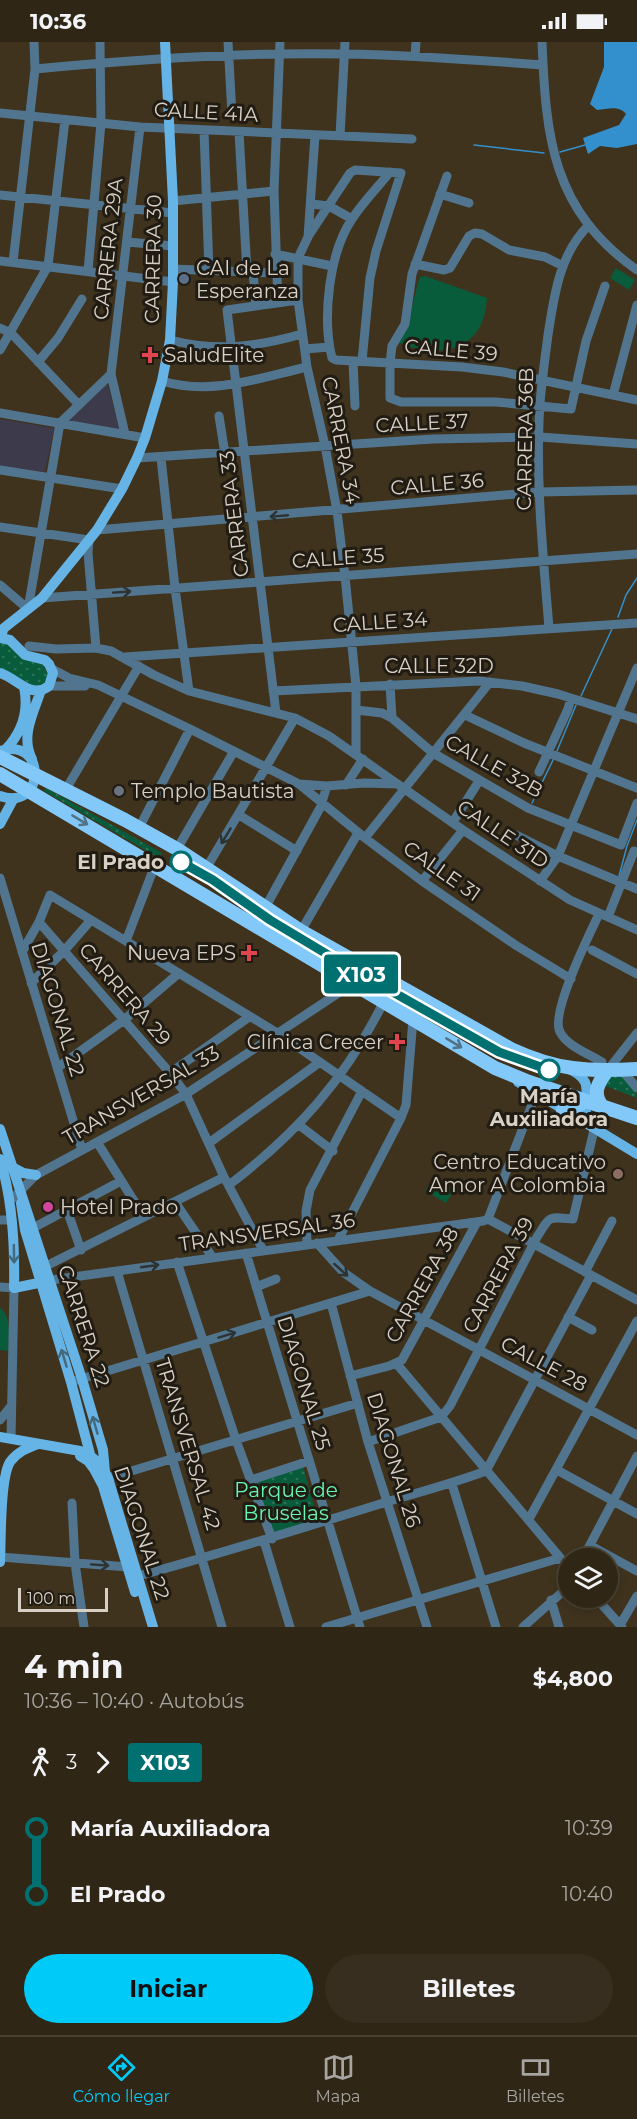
<!DOCTYPE html>
<html lang="es">
<head>
<meta charset="utf-8">
<style>
  body { margin:0; font-family:Montserrat,sans-serif; background:#372e1f; color:#f1f3f6; height:100vh; display:flex; flex-direction:column; font-size:22px; white-space:nowrap }
  * { box-sizing:border-box; margin:0 }
  p { font-size:20px; color:#a7a5a1 }
  .icon { flex:none; width:33px; height:33px; fill:none; stroke:currentColor; stroke-width:2; stroke-linecap:round; stroke-linejoin:round }
  .map { position:relative; height:1585px; overflow:hidden }
  .panel { display:flex; flex-direction:column; background:#2f2616; flex:1 }
  .panel>* { flex:none }
  .badge { padding:0 12px; border-radius:4px; font-size:21px; line-height:39px }
  .buttons { position:absolute; left:558px; top:1506px; display:grid; gap:12px }
  .buttons a { display:grid; place-items:center; width:60px; height:60px; border-radius:50%; background:#2f2616; box-shadow:0 3px 9px #0003,0 0 0 2px #4a4335; font-size:30px }
  .scale { position:absolute; left:18px; bottom:15px; width:90px; box-sizing:border-box; padding-left:6px; border:3px solid #d8d0c4; border-top:0; font-size:16px; line-height:21px; white-space:nowrap; color:#d8d0c4; -webkit-text-stroke:4px #211c13; paint-order:stroke }
  .map>.badge { position:absolute; translate:-50% -50%; box-shadow:0 0 0 3px #fff }
  .legs { display:flex; align-items:center; gap:9px; height:66px; padding:0 24px; font-size:20px }
  .legs p { margin-inline-start:auto }
  .overview { display:flex; align-items:center; justify-content:space-between; height:102px; padding:0 24px }
  h1 { font-size:33px; font-weight:700; line-height:45px }
  .cta { display:flex; gap:12px; margin-top:auto; padding:12px 24px }
  .cta a { flex:1; height:69px; border-radius:36px; background:#00cbf8; color:#111; font-size:24px; font-weight:700; line-height:69px; text-align:center }
  .cta a+a { background:#372e1f; color:#f1f3f6 }
  ul { padding:0 24px; list-style:none }
  li { display:flex; align-items:center; gap:21px; height:66px; font-size:22px }
  li i { display:grid; place-items:center; width:9px; height:100%; margin:0 8px; background:currentColor }
  li i::after { content:''; width:15px; height:15px; margin:-8px; border:4px solid; border-radius:50%; background:#2f2616 }
  li p { margin-inline-start:auto }
  li:first-child i { background:linear-gradient(#0000 50%,currentColor 0) }
  li:last-child i { background:linear-gradient(currentColor 50%,#0000 0) }
  .status { display:flex; justify-content:space-between; align-items:center; height:42px; padding:0 30px; background:#2f2616; direction:ltr }
  .status svg { height:16px; fill:currentColor }
  .menu { display:flex; justify-content:space-around; align-items:center; height:84px; border-top:2px solid #4a4335; background:#2f2616; font-size:16px; color:#a7a5a1 }
  .menu a { display:grid; justify-items:center; gap:3px }
  .menu .current { color:#00cbf8 }
  .map>svg:first-child { display:block }
  .education { fill:#3d3a4c }
  .grass { fill:url(#grass-dots) }
  .pitch { fill:#085c3b }
  .water { fill:#3390cc }
  .lines { fill:none; stroke-linecap:round; stroke-linejoin:round }
  .stream { stroke:#3390cc; stroke-width:1.5 }
  .minor { stroke:#51758e; stroke-width:9 }
  .major { stroke:#66b3e5; stroke-width:10 }
  .highway { stroke:#82c9fa; stroke-width:14 }
  .oneway { stroke:#2d3232 }
  .oneway2 { stroke:#527286 }
  .oneway3 { stroke:#44687c }
  .line-1-casing { stroke:#fff; stroke-width:14 }
  .line-1 { stroke:#007070; stroke-width:9 }
  .service-dot { fill:#5c6f8a; stroke:#211c13; stroke-width:2 }
  .health-dot { fill:#e0444e; stroke:#211c13; stroke-width:2 }
  .worship-dot { fill:#6b7280; stroke:#211c13; stroke-width:2 }
  .stop-1-dot { fill:#fff; stroke:#007070; stroke-width:3 }
  .education-dot { fill:#8d6e63; stroke:#211c13; stroke-width:2 }
  .hotel-dot { fill:#d1479c; stroke:#211c13; stroke-width:2 }
  .labels { text-anchor:middle; stroke-width:6; stroke-linejoin:round; paint-order:stroke }
  .street-label { font-size:20px; fill:#d8d0c4; stroke:#211c13 }
  .poi-label { font-size:20px; fill:#d8d0c4; stroke:#211c13; text-anchor:start }
  .stop-label { font-size:20px; font-weight:bold; fill:#d8d0c4; stroke:#211c13; text-anchor:end }
  .park-label { font-size:20px; fill:#69f5b2; stroke:#211c13 }
</style>
</head>
<body>
<div class="status"><b>10:36</b><svg viewBox="0 0 49 12"><path d="M0 12V9h3v3zM5 12V6h3v6zM10 12V3h3v9zM15 12V0h3v12zM26 1h20v11H26zM47 4h2v5h-2z"/></svg></div>
<div class="map">
<svg width="637" height="1585" viewBox="0 0 637 1585">
  <defs>
    <pattern id="grass-dots" width="8" height="8" patternUnits="userSpaceOnUse" patternTransform="scale(1.5)"><rect width="8" height="8" fill="#085c3b"/><path d="M2 2h.1M6 6h.1" fill="none" stroke="#2b7256" stroke-width="1.8" stroke-linecap="round"/></pattern>
  </defs>
  <rect width="100%" height="100%" fill="#3f331e"/>
  <path class="education" d="M107,339L120,389L64,378Z
    M0,377L54,386L45,430L0,424Z"/>
  <path class="grass" d="M0,600L6,601L43,622L48,633L45,641L36,645L0,627Z
    M46,746L162,811L159,816L44,749Z
    M218,844L270,880L341,923L339,925L215,849Z
    M622,1033C629,1039 637,1046 637,1056L603,1043L608,1035Z
    M303,1424L318,1480L271,1493L252,1441Z"/>
  <path class="pitch" d="M616,226L635,238L629,248L610,236Z
    M425,234L487,256C485,285 473,304 443,308C439,309 433,310 429,310C418,308 407,303 397,300C412,283 412,257 420,235Z
    M433,1136L454,1148L446,1161L425,1149Z
    M0,1266C13,1275 8,1295 8,1309L0,1308Z
    M295,1470L299,1484L274,1492L270,1477Z"/>
  <path class="water" d="M604,0H637V102L617,106L600,104L588,112L583,96L619,83L626,72C619,63 608,67 597,68L590,62L604,25Z"/>
  <g class="lines">
    <path class="stream" d="M474,103L544,111
      M560,110L585,103
      M618,575L626,553L637,536
      M581,654L612,587
      M557,709L576,663
      M532,761L554,716
      M619,834L627,804L637,778"/>
    <path class="minor" d="M228,0L232,73
      M542,0C546,96 552,168 637,228
      M415,14L416,0
      M35,27C138,17 240,10 343,12C410,13 477,18 543,23
      M0,71L140,85L412,97
      M204,88L209,229
      M239,90L247,230
      M315,93L308,195L298,216V258L307,325L325,404L337,469L345,534L356,644V712
      M340,94L345,0
      M390,130C378,145 363,160 352,177C329,211 322,276 332,316L336,318L462,325L503,330L637,358
      M447,134L412,232L405,282L392,304L390,321V356L401,360H496L571,367L586,299L605,244
      M440,152L469,161
      M0,153L173,171
      M173,159L274,149
      M311,162L329,164L352,177
      M309,193L350,131L355,128L401,131L376,209L370,236L362,319
      M127,200L173,204
      M275,212L332,224
      M0,219L173,240
      M13,220L35,27L34,0
      M415,222L444,228L450,226L469,194L475,191L482,192L509,208L545,215L563,224
      M173,227L276,231
      M88,229L101,81L100,0
      M253,230L256,264
      M278,261L274,149L280,0
      M0,286L11,291L79,363
      M170,298C217,310 256,305 302,292
      M305,307L329,305
      M0,308L48,224L65,78
      M353,319L355,364
      M38,320L58,296L82,257
      M162,339C211,354 259,336 307,325
      M613,353L637,263
      M0,371L145,396
      M219,374L225,412
      M125,392L111,332L140,85
      M137,416L433,397L540,395L637,402
      M161,416L175,546L189,649
      M0,428L122,447
      M0,485L89,498L88,511L96,606
      M97,488L540,450L637,448
      M0,543L28,567
      M42,556L637,512
      M28,567L60,381L111,332
      M549,586C543,512 535,435 540,361C542,338 545,316 548,293C554,255 559,212 589,183
      M29,604L56,607L96,606L111,609L154,633L189,649L295,676L329,694L463,788L570,858L637,888
      M125,615L637,581
      M52,627L69,636L98,643L190,687L299,742L365,796L422,839L517,904L571,937
      M390,642L392,676
      M49,644H85
      M273,649L479,639L522,644L558,652L637,677
      M356,668L382,671L392,676L433,711L528,766L621,803L637,761
      M276,671L227,268L298,258
      M465,673L524,701L637,746
      M539,730L568,667L571,656
      M69,742L139,624
      M299,742L327,744L364,741L398,742
      M346,743L363,717
      M239,773L297,809
      M453,780L479,739
      M139,786L190,687
      M516,793L558,814L637,847
      M365,796L490,640
      M177,807L234,709
      M207,825L295,676
      M0,836L82,1108
      M422,839L463,788
      M540,839L558,814L637,626
      M265,866L320,766L327,744
      M608,875L634,809L637,810
      M39,880L170,1031L186,1052L224,1135L263,1208
      M301,889L358,791
      M126,899L155,823
      M592,908L637,932
      M22,910L39,880L50,853L279,992L401,1076
      M344,913L351,929L354,942
      M31,941L64,909L91,878
      M57,1026L124,978L179,931
      M595,1029L602,1020C589,1012 567,1004 560,990C550,972 589,893 599,872
      M607,1029L637,991
      M620,1029L626,1033L637,1046
      M170,1031L249,975
      M299,1083L333,1109
      M97,1100L144,1175
      M209,1101L320,1020
      M229,1143C297,1091 346,1037 384,959
      M10,1159L36,1133L186,1052L358,938L369,937L385,940
      M175,1160L213,1216
      M67,1168L81,1208
      M488,1177L637,1258
      M488,1177L536,1052
      M0,1178H12
      M33,1186L121,1139
      M338,1198L401,1076L406,1063L413,977
      M317,1201L343,1230L370,1249L637,1393
      M307,1202L306,1169L310,1148L362,1049
      M246,1211L360,1585
      M177,1220L236,1398L272,1497
      M46,1224L224,1135
      M117,1229L222,1585
      M585,1230L612,1179
      M51,1238L483,1179L488,1177
      M0,1245L14,1246L11,1397
      M256,1245L276,1237
      M331,1261L368,1400L427,1585
      M568,1275L592,1288
      M396,1321L568,1525
      M350,1334L389,1324L402,1318L477,1180
      M71,1340L370,1249
      M0,1378L11,1364
      M368,1400L441,1375L450,1364L537,1195C551,1173 547,1175 573,1177L594,1088
      M557,1428L637,1472
      M108,1436L358,1361
      M251,1438L309,1419
      M452,1442L496,1585
      M72,1461L75,1521L84,1585
      M529,1477L637,1279
      M264,1499L290,1585
      M591,1504L637,1529
      M0,1515L128,1525
      M583,1516L637,1414
      M138,1534C219,1512 300,1487 380,1462C416,1451 451,1442 486,1429L591,1233
      M596,1556L622,1585
      M551,1558L559,1585
      M620,1583L637,1554
      M326,1585L560,1516
      M523,1585L568,1545"/>
    <path class="major" d="M0,596L4,586L42,556L97,488L122,447L137,416L145,396L162,339L170,298L173,240V159L165,0
      M0,596L10,598L25,613L45,618L49,622L53,631L49,644C31,658 17,636 0,631
      M6,707C23,689 29,669 24,645
      M0,709C47,694 46,770 0,754
      M32,717C20,694 34,670 41,648
      M0,782L14,756
      M567,1026C604,1041 574,1061 592,1085
      M518,1040L637,1112
      M0,1087L82,1337L103,1408L105,1430
      M0,1117C13,1159 15,1203 14,1246L48,1239
      M12,1125L23,1131L36,1133
      M21,1161L25,1188L71,1340L90,1412
      M0,1395L80,1409C94,1414 102,1423 108,1436L153,1585
      M80,1414L88,1419L94,1427L103,1444L135,1550
      M0,1520C1,1498 0,1436 10,1420C17,1410 27,1406 38,1402"/>
    <path class="highway" d="M0,715L125,778L177,807L301,889L511,1007C556,1028 588,1030 637,1027
      M0,732L495,1026L529,1040L637,1076
      M602,1064C592,1051 598,1041 607,1029
      M563,1068L577,1064L586,1059"/>
  </g>
  <defs><path id="oneway-shaft" d="M-6 0H5M1.5-3L5.5 0L1.5 3" fill="none" stroke-width="1.6" stroke-linecap="round" stroke-linejoin="round" transform="scale(1.5)"/></defs>
  <g class="oneway">
    <use href="#oneway-shaft" transform="translate(279 474) rotate(175)"/>
    <use href="#oneway-shaft" transform="translate(122 550) rotate(-4)"/>
    <use href="#oneway-shaft" transform="translate(226 794) rotate(121)"/>
    <use href="#oneway-shaft" transform="translate(150 1224) rotate(-8)"/>
    <use href="#oneway-shaft" transform="translate(341 1228) rotate(42)"/>
    <use href="#oneway-shaft" transform="translate(227 1293) rotate(-17)"/>
    <use href="#oneway-shaft" transform="translate(100 1523) rotate(4)"/>
  </g>
  <g class="oneway2">
    <use href="#oneway-shaft" transform="translate(80 778) rotate(31)"/>
    <use href="#oneway-shaft" transform="translate(454 1001) rotate(31)"/>
  </g>
  <g class="oneway3">
    <use href="#oneway-shaft" transform="translate(14 1212) rotate(89)"/>
    <use href="#oneway-shaft" transform="translate(64 1316) rotate(-107)"/>
    <use href="#oneway-shaft" transform="translate(95 1383) rotate(-106)"/>
  </g>
  <g class="lines">
    <g class="line-1-casing">
      <path id="line-1" d="M181,820L213,838L270,878L345,923L499,1010L549,1028"/>
    </g>
    <use href="#line-1" class="line-1"/>
  </g>
  <circle class="service-dot" cx="184" cy="237" r="6"/>
  <g class="health-dot">
    <path d="M147 304h6v6h6v6h-6v6h-6v-6h-6v-6h6z"/>
    <path d="M246 902h6v6h6v6h-6v6h-6v-6h-6v-6h6z"/>
    <path d="M394 991h6v6h6v6h-6v6h-6v-6h-6v-6h6z"/>
  </g>
  <circle class="worship-dot" cx="119" cy="749" r="6"/>
  <g class="stop-1-dot">
    <circle cx="181" cy="820" r="10"/>
    <circle cx="549" cy="1028" r="10"/>
  </g>
  <circle class="education-dot" cx="618" cy="1132" r="6"/>
  <circle class="hotel-dot" cx="48" cy="1165" r="6"/>
  <g class="labels">
    <g class="street-label">
      <text transform="translate(206 70) rotate(3)" y="7">CALLE 41A</text>
      <text transform="translate(108 207) rotate(-84)" y="7">CARRERA 29A</text>
      <text transform="translate(153 217) rotate(-89)" y="7">CARRERA 30</text>
      <text transform="translate(451 308) rotate(5)" y="7">CALLE 39</text>
      <text transform="translate(422 381) rotate(-3)" y="7">CALLE 37</text>
      <text transform="translate(525 397) rotate(-89)" y="7">CARRERA 36B</text>
      <text transform="translate(341 398) rotate(79)" y="7">CARRERA 34</text>
      <text transform="translate(437 442) rotate(-5)" y="7">CALLE 36</text>
      <text transform="translate(234 472) rotate(-97)" y="7">CARRERA 33</text>
      <text transform="translate(338 516) rotate(-4)" y="7">CALLE 35</text>
      <text transform="translate(380 580) rotate(-4)" y="7">CALLE 34</text>
      <text x="439" y="631">CALLE 32D</text>
      <text transform="translate(494 724) rotate(29)" y="7">CALLE 32B</text>
      <text transform="translate(503 792) rotate(34)" y="7">CALLE 31D</text>
      <text transform="translate(442 829) rotate(35)" y="7">CALLE 31</text>
      <text transform="translate(125 952) rotate(49)" y="7">CARRERA 29</text>
      <text transform="translate(58 967) rotate(73)" y="7">DIAGONAL 22</text>
      <text transform="translate(141 1053) rotate(-30)" y="7">TRANSVERSAL 33</text>
      <text transform="translate(267 1190) rotate(-8)" y="7">TRANSVERSAL 36</text>
      <text transform="translate(498 1233) rotate(-62)" y="7">CARRERA 39</text>
      <text transform="translate(422 1243) rotate(-61)" y="7">CARRERA 38</text>
      <text transform="translate(84 1284) rotate(72)" y="7">CARRERA 22</text>
      <text transform="translate(544 1322) rotate(28)" y="7">CALLE 28</text>
      <text transform="translate(304 1341) rotate(73)" y="7">DIAGONAL 25</text>
      <text transform="translate(188 1402) rotate(73)" y="7">TRANSVERSAL 42</text>
      <text transform="translate(394 1418) rotate(73)" y="7">DIAGONAL 26</text>
      <text transform="translate(142 1491) rotate(72)" y="7">DIAGONAL 22</text>
    </g>
    <g class="poi-label">
      <text x="196" y="233">CAI de La<tspan x="196" dy="23">Esperanza</tspan></text>
      <text x="164" y="320">SaludElite</text>
      <text x="131" y="756">Templo Bautista</text>
      <text x="236" y="918" text-anchor="end">Nueva EPS</text>
      <text x="384" y="1007" text-anchor="end">Clínica Crecer</text>
      <text x="606" y="1127" text-anchor="end">Centro Educativo<tspan x="606" dy="23">Amor A Colombia</tspan></text>
      <text x="60" y="1172">Hotel Prado</text>
    </g>
    <g class="stop-label">
      <text x="164" y="827">El Prado</text>
      <text x="549" y="1061" text-anchor="middle">María<tspan x="549" dy="23">Auxiliadora</tspan></text>
    </g>
    <g class="park-label">
      <text x="286" y="1455">Parque de<tspan x="286" dy="23">Bruselas</tspan></text>
    </g>
  </g>
</svg>
<div class="buttons">
<a><svg class="icon" aria-label="layers" viewBox="0 0 24 24"><path d="M12 4l9 5-9 5-9-5zM3 14l9 5 9-5"/></svg></a>
</div>
<div class="scale">100 m</div>
<b class="badge" style="left:361px;top:932px;background:#007070;color:#fff">X103</b>
</div>
<section class="panel">
<div class="overview"><div><h1>4 min</h1><p>10:36 – 10:40 · Autobús</p></div><b>$4,800</b></div>
<div class="legs"><svg class="icon" aria-label="walk" viewBox="0 0 24 24"><circle cx="13" cy="4" r="2"/><path d="M13 8l-2 6 4 7M11 14l-3 7M7 12l3-4h3l4 4"/></svg>3<svg class="icon" aria-label="forward" viewBox="0 0 24 24"><path d="M9 5l7 7-7 7"/></svg><b class="badge" style="background:#007070;color:#fff">X103</b></div>
<ul>
<li><i style="color:#007070"></i><b>María Auxiliadora</b><p>10:39</p></li>
<li><i style="color:#007070"></i><b>El Prado</b><p>10:40</p></li>
</ul>
<div class="cta"><a>Iniciar</a><a>Billetes</a></div>
</section>
<nav class="menu">
<a class="current"><svg class="icon" aria-label="directions" viewBox="0 0 24 24"><path d="M12 3l9 9-9 9-9-9zM9 14v-3h6M13 9l2 2-2 2"/></svg>Cómo llegar</a>
<a><svg class="icon" aria-label="map" viewBox="0 0 24 24"><path d="M3 6l6-2 6 2 6-2v14l-6 2-6-2-6 2zM9 4v14M15 6v14"/></svg>Mapa</a>
<a><svg class="icon" aria-label="tickets" viewBox="0 0 24 24"><path d="M3 7h18v10H3zM15 7v10"/></svg>Billetes</a>
</nav>
</body>
</html>
